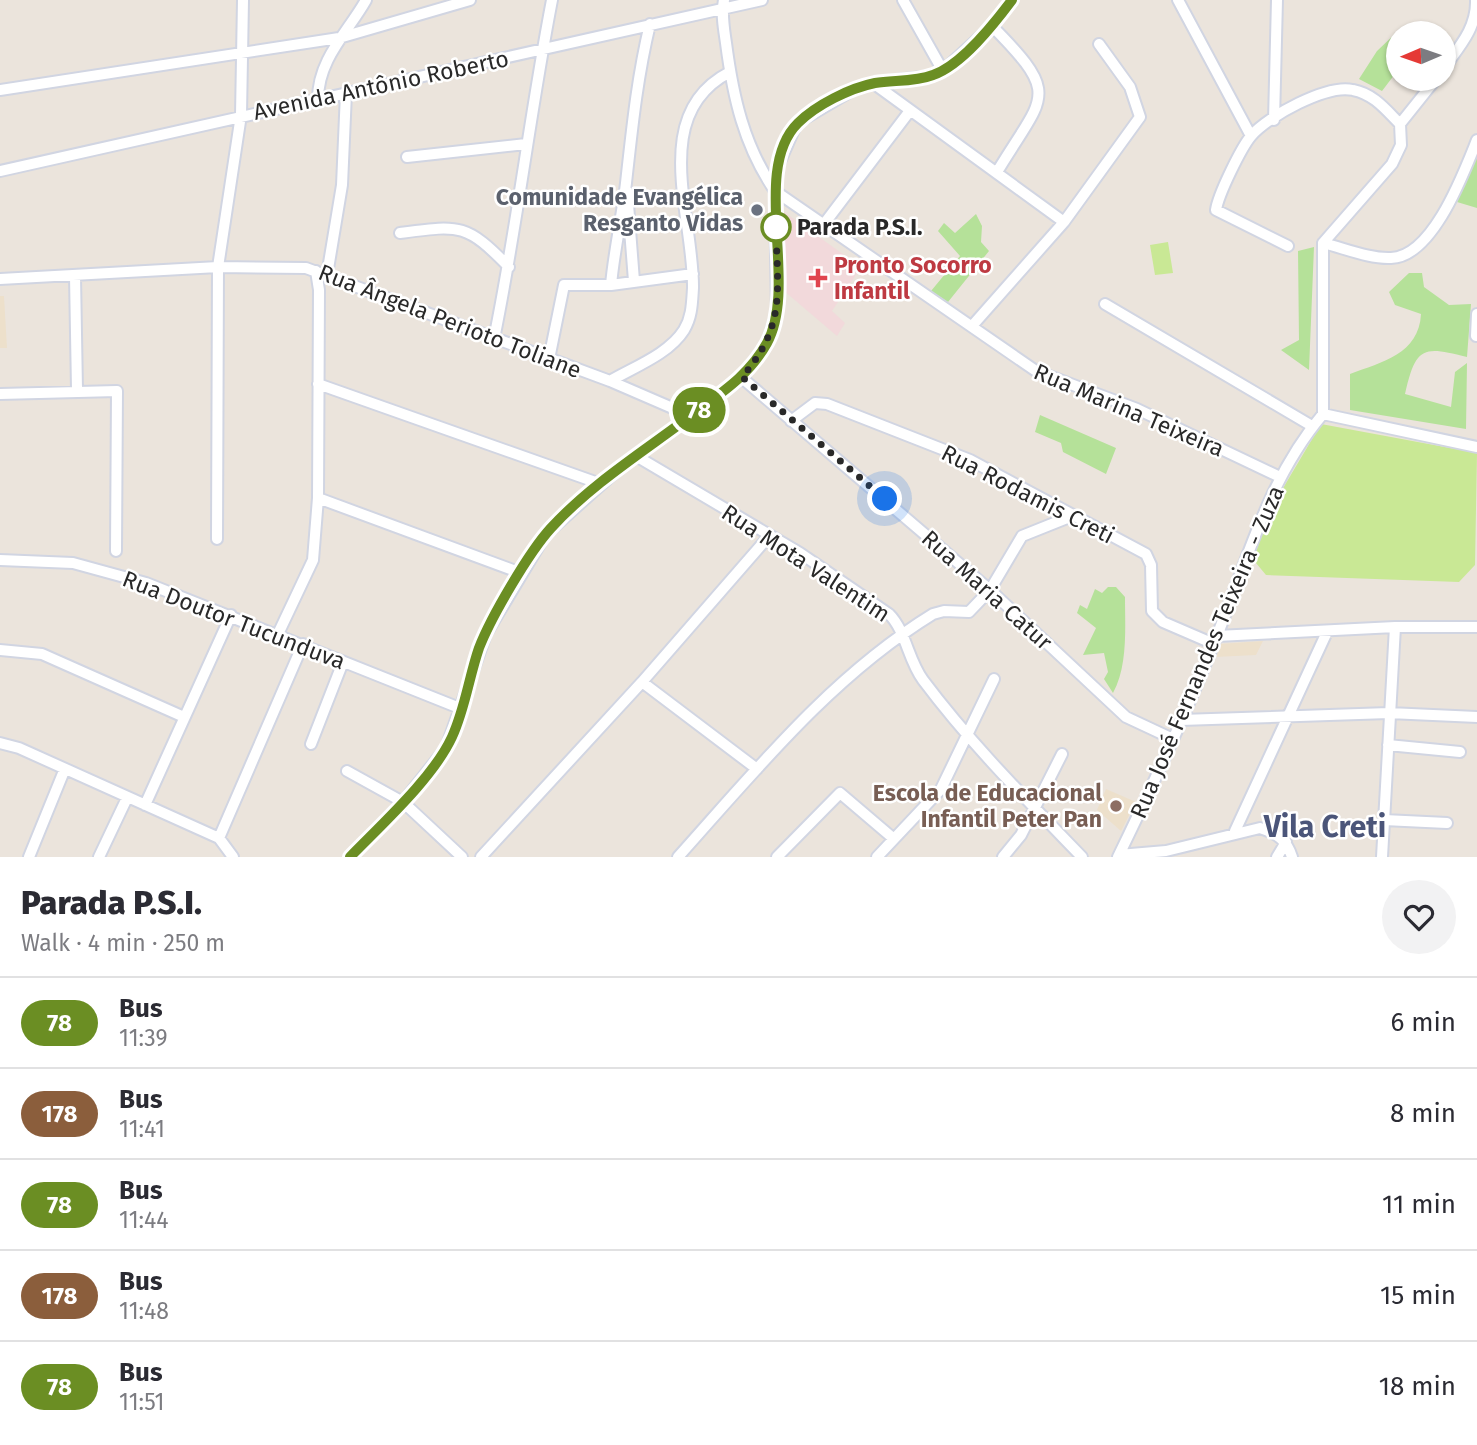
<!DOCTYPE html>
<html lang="en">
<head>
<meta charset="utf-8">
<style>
  body { margin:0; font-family:"Fira Sans",sans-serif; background:#f2f2f3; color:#2b2b33; height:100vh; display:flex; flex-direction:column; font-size:26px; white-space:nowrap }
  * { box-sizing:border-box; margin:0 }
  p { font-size:23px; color:#7c7c81 }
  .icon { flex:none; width:38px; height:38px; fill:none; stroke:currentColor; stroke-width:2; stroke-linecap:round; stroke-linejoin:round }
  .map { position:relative; height:857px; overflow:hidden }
  .side { display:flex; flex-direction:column; background:#fff; flex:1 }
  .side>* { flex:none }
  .badge { padding:0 14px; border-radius:23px; font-size:24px; line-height:46px }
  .needle { width:46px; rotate:268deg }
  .controls { position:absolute; left:1386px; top:21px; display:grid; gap:14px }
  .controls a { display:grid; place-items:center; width:70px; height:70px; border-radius:50%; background:#fff; box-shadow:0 2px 5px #0004; font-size:35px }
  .you { position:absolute; width:35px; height:35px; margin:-18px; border:5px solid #fff; border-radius:50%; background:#1a73e8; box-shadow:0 0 0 10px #1a73e833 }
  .map>.badge { position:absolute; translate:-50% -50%; box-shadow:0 0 0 4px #fff }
  .round { display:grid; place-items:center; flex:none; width:74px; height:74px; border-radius:37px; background:#f2f2f3 }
  .overview { display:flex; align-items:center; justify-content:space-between; height:119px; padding:0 21px }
  h1 { font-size:33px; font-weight:800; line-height:52px }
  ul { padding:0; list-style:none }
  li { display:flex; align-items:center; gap:21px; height:91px; padding:0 21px; border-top:2px solid #e1e1e2 }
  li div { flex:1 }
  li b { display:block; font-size:26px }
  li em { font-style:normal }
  li .badge { min-width:77px; font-weight:700; text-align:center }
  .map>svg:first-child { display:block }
  .education { fill:#ede0cb }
  .medical { fill:#f2d9db }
  .green { fill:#b5e199 }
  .pitch { fill:#c9e895 }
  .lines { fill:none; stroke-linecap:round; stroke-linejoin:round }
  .minor-casing { stroke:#d1d5e2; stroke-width:14 }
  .minor { stroke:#fff; stroke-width:10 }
  .line-casing { stroke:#fff; stroke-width:16 }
  .line { stroke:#6b8e23; stroke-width:10 }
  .walk { stroke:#292929; stroke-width:7; stroke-dasharray:0 12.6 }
  .worship-dot { fill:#6b7280; stroke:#fff; stroke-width:2.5 }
  .stop-dot { fill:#fff; stroke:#6b8e23; stroke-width:3.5 }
  .health-dot { fill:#e0444e; stroke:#fff; stroke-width:2.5 }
  .education-dot { fill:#8d6e63; stroke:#fff; stroke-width:2.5 }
  .labels { text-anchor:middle; stroke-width:5; stroke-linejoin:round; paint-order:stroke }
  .street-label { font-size:23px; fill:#292929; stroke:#fff }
  .worship-label { font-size:23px; font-weight:bold; fill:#5b616d; stroke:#fff; text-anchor:end }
  .stop-label { font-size:23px; font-weight:bold; fill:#292929; stroke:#fff; text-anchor:start }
  .health-label { font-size:23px; font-weight:bold; fill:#be3a42; stroke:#fff; text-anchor:start }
  .education-label { font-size:23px; font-weight:bold; fill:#785e54; stroke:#fff; text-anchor:end }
  .district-label { font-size:30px; font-weight:bold; fill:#4b5579; stroke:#fff }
</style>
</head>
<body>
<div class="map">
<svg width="1477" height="857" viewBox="0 0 1477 857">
  <rect width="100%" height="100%" fill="#ebe4dc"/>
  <path class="education" d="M0,296H4L7,348H0Z
    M1263,641L1256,655L1215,657L1219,644Z
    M1106,789L1136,802L1121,831L1097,810Z"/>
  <path class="medical" d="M784,212L861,267L832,311L845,323L837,336L783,290Z"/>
  <path class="green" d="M1399,30L1404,33H1398V70L1382,91L1359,79L1377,51Z
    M1477,153V208L1457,202Z
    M976,214L982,226L981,242L989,251L948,302L931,291L960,256L938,231L944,223L955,233Z
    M1314,247L1309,370L1281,350L1299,340L1298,251Z
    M1409,273H1422L1424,287L1449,305L1471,304L1467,357C1423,346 1416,346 1405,394L1451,407L1455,372L1467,363L1466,429L1350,410V374C1382,362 1419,354 1421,314L1395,305L1389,292Z
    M1040,415L1116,448L1106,474L1063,452L1061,443L1035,432Z
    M1108,587H1116L1125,597C1125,628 1128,666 1113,693L1104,679L1108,672L1104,653L1083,655L1096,628L1077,613L1080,605L1087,609L1095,589L1102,593Z"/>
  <path class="pitch" d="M1168,242L1173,273L1155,275L1150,245Z
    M1321,424L1477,453L1475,565L1459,582L1266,575L1251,557L1273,505Z"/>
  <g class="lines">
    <g class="minor-casing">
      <path id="minor" d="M724,0C721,14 724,29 726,43C733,97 744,146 775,191L1036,371L1137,409L1280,477
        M903,0L943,71
        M1178,0L1251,136
        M992,26C1062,97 1044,94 997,172
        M1444,68C1459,47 1477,28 1476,0
        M873,83L1064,222
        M0,90L339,38L470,0
        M318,99C318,59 348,32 366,0
        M1274,120L1277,0
        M1400,124L1436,79
        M407,157L526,144
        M0,171L762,0
        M627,191L634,281
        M824,224L909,112
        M400,233C460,225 466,223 509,267
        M1323,243C1344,248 1369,259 1391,258C1433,257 1464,172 1477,140
        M1288,246L1216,210C1218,195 1241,148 1251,136C1268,116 1327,84 1353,90C1374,94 1386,110 1400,124
        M327,275L342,185L346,93
        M75,276L77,390
        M0,279L218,267L306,268L610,381L691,416
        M611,285C614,251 622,217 626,183C632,129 637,78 650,24
        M1105,304L1312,426
        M972,326L1064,222L1140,117L1130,87L1099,44
        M1476,336L1477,314
        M494,339C517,227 530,113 552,0
        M549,359L564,285H611L693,274
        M742,378L990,590L1126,717L1173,739
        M610,381C634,367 669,354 684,330C692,317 692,303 693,288C694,216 648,114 730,72
        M318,384L601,484
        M0,394L117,391L116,551
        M1323,414V243L1392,164L1401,145L1400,124
        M1323,414L1477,447
        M791,421L815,403L827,404L970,460L1146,554L1151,565L1152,611L1163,622L1214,644
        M636,456L800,553L889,614C906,631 908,660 923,680C971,744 1027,800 1082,857
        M318,498L521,573
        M217,539L218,267L241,115L243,0
        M0,560L73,563L146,583L462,709
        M278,634L313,560L318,498L319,290L316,271
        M1217,636L1395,627H1477
        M0,650L42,654L184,717
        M642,682L757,769
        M1181,720L1389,713L1477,717
        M0,743L19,748L219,838L233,857
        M311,744L343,662
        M1388,745L1460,752
        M347,771L403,802L462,857
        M145,805L231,615
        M1384,820L1447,823
        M1235,831L1327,632
        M219,838L303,644
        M1119,855L1166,851L1260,828C1276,833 1287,840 1292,857
        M29,857L64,771
        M99,857L127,798
        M350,857L403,802L446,748L486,634L546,534L622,466L742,378L767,343L777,313L775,191L778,166L797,123L853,90L873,83L930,76L943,71L992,26L1012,0
        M481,857L642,682L770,535
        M678,857C756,770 832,676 933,614L944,611L969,612L990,590L1022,536L1072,516
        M777,857L840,793L894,839
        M877,857L941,789L994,679
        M1003,857L1021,835L1062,754
        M1118,857C1152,787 1185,716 1214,643C1247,564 1266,481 1323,414
        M1277,857L1286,842
        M1382,857L1395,627"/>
    </g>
    <use href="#minor" class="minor"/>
  </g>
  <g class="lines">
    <g class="line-casing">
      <path id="line" d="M350,857C382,824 433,778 452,737C465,709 469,677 479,648C491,617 529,552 551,528C594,481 651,447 701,408C727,389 751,372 767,343C799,285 750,170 798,123C816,105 850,88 875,83C894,80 915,82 933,75C962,65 994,24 1012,0"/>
    </g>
    <use href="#line" class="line"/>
    <path class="walk" d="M776,227V220C776,286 789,323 742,377L885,499"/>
  </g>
  <circle class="worship-dot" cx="757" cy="210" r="7"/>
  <circle class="stop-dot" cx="776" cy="227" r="14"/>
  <path class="health-dot" d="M814.5 267.5h7v7h7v7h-7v7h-7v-7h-7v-7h7z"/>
  <circle class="education-dot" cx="1116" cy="806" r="7"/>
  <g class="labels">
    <g class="street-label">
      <text transform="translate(381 85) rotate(-12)" y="8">Avenida Antônio Roberto</text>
      <text transform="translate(450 321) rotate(21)" y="8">Rua Ângela Perioto Toliane</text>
      <text transform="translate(1129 410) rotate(23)" y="8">Rua Marina Teixeira</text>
      <text transform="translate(1028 494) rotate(27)" y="8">Rua Rodamis Creti</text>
      <text transform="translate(806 563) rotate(33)" y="8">Rua Mota Valentim</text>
      <text transform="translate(987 590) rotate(42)" y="8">Rua Maria Catur</text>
      <text transform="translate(234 620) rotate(21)" y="8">Rua Doutor Tucunduva</text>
      <text transform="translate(1207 652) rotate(-67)" y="8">Rua José Fernandes Teixeira - Zuza</text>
    </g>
    <g class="worship-label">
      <text x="743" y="205">Comunidade Evangélica<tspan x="743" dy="26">Resganto Vidas</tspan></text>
    </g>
    <g class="stop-label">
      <text x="797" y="235">Parada P.S.I.</text>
    </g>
    <g class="health-label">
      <text x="834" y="273">Pronto Socorro<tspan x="834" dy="26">Infantil</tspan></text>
    </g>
    <g class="education-label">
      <text x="1102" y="801">Escola de Educacional<tspan x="1102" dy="26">Infantil Peter Pan</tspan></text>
    </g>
    <g class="district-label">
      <text x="1325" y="837">Vila Creti</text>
    </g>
  </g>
</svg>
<div class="controls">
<a><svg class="needle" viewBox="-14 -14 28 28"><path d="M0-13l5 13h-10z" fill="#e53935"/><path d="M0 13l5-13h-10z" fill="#7c7c81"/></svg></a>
</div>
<div class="you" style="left:885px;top:499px"></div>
<b class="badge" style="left:699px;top:410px;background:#6b8e23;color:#fff">78</b>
</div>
<section class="side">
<div class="overview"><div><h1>Parada P.S.I.</h1><p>Walk · 4 min · 250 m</p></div><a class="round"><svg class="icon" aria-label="heart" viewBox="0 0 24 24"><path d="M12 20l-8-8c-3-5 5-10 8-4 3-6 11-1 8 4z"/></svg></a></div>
<ul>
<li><span class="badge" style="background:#6b8e23;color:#fff">78</span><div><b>Bus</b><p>11:39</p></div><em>6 min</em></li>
<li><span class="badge" style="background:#8b5e3c;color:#fff">178</span><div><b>Bus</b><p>11:41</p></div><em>8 min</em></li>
<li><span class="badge" style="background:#6b8e23;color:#fff">78</span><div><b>Bus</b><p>11:44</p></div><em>11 min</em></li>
<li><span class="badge" style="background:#8b5e3c;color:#fff">178</span><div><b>Bus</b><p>11:48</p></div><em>15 min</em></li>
<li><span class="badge" style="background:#6b8e23;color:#fff">78</span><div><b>Bus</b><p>11:51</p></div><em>18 min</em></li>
</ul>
</section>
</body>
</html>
